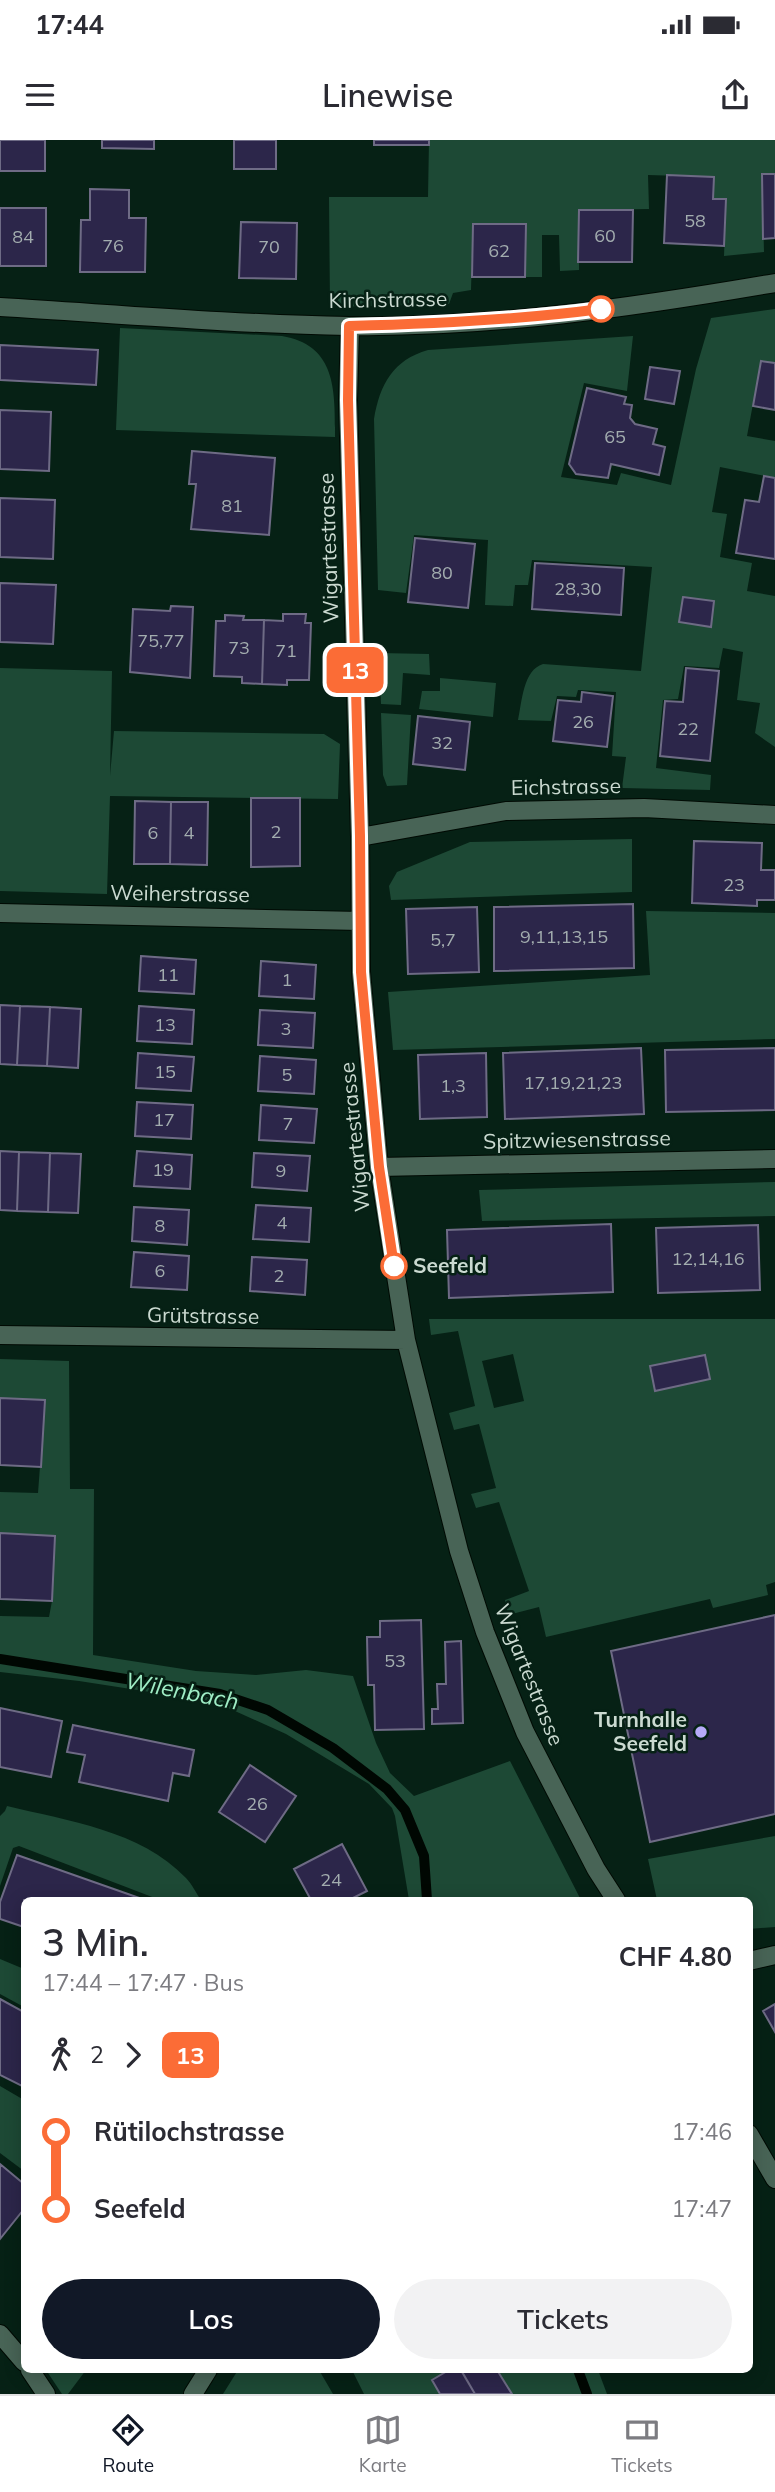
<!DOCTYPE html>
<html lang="de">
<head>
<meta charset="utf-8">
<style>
  body { margin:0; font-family:Mulish,sans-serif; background:#f2f2f3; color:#2b2b33; height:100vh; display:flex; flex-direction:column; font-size:26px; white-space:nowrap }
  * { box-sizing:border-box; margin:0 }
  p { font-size:23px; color:#7c7c81 }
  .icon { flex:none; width:38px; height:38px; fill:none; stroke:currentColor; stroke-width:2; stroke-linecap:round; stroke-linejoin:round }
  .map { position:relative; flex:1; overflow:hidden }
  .panel { position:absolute; left:21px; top:1757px; width:732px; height:476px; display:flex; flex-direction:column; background:#fff; border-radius:10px; box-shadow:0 4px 18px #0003 }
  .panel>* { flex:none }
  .badge { padding:0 14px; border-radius:10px; font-size:24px; line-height:46px }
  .map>.badge { position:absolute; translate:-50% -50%; box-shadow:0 0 0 4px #fff }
  .legs { display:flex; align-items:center; gap:10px; height:77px; padding:0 21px; font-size:23px }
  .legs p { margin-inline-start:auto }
  .overview { display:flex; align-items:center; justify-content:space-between; height:119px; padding:0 21px }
  h1 { font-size:38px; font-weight:600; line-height:52px }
  .cta { display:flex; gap:14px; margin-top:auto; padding:14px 21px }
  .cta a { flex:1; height:80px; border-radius:42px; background:#111827; color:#fff; font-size:28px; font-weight:600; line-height:80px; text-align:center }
  .cta a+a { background:#f2f2f3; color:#2b2b33 }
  ul { padding:0 21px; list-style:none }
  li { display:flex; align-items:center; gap:24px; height:77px; font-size:26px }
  li i { display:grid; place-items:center; width:10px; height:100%; margin:0 9px; background:currentColor }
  li i::after { content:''; width:18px; height:18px; margin:-9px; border:5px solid; border-radius:50%; background:#fff }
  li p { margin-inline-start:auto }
  li:first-child i { background:linear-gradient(#0000 50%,currentColor 0) }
  li:last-child i { background:linear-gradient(currentColor 50%,#0000 0) }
  .status { display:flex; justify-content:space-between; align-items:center; height:49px; padding:0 35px; background:#fff; direction:ltr }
  .status svg { height:19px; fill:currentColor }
  header { display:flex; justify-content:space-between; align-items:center; height:91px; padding:0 21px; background:#fff; font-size:32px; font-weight:600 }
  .dock { display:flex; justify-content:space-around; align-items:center; height:98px; border-top:2px solid #e1e1e2; background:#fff; font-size:19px; color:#7c7c81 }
  .dock a { display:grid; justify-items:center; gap:4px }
  .dock .selected { color:#111827 }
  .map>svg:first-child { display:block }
  .green { fill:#1d4935; fill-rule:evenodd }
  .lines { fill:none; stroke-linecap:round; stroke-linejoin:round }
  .stream { stroke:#000702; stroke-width:10 }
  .building { fill:#2c264a; stroke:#6e6b85; stroke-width:2 }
  .minor-casing { stroke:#000a03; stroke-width:20 }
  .minor { stroke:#486456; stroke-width:18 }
  .line-1-casing { stroke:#fff; stroke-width:16 }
  .line-1 { stroke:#fb6c36; stroke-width:10 }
  .stop-1-dot { fill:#fff; stroke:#fb6c36; stroke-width:3.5 }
  .poi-dot { fill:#b6abf8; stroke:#062115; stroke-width:2.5 }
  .labels { text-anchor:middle; stroke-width:5; stroke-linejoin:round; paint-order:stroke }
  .number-label { font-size:18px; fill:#a3adaf }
  .street-label { font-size:21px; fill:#cbdad1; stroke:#062115 }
  .stop-label { font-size:21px; font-weight:bold; fill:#cbdad1; stroke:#062115; text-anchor:start }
  .poi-label { font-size:21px; font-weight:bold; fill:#cbdad1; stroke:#062115; text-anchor:end }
  .water-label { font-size:23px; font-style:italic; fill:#9fedc5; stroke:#062115 }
</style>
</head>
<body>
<div class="status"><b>17:44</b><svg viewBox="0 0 49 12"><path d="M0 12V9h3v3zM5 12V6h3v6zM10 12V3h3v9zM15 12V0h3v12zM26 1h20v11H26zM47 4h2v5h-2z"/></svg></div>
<header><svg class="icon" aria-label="menu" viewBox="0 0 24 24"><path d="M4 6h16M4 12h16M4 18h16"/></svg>Linewise<svg class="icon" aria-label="share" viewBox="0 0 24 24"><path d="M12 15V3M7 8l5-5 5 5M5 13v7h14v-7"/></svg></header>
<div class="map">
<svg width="775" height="2254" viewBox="0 0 775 2254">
  <rect width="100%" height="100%" fill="#062115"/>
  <path class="green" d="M429,0H775V34L762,35L764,112L724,116L726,60L713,59L714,37L648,35L649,69L579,70V130L560,131L559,95H542V137H525V85L473,84L471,150L453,153L449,164L330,167L329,57H428Z
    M775,169V223L761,221L747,296L775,301V338L720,327L712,372L727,374L720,417L752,423L747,451L775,456V607L755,593L760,563L737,560L743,512L723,508L719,528L684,526L678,559L663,560L656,628L711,635L710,650L622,648L626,617L612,616L616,552L578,550L576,557L557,556L551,581L518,580C522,562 523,530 543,524L641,531L652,427L532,420L528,445H515L513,466L485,465L488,400L414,395L406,453L378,450L374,279C380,244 393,220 428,210L633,196L627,251L584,243L561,337L617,345L621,333L671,345L696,229L711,178Z
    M120,188L282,196C337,205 335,252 335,297L116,290Z
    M379,513L429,514L430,535L403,533L401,565L381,564Z
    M0,528L112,531L110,636L114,591L324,594L340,604L338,659L110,656L107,754L0,751Z
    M440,538L496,543L493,577L419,569L422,551H440Z
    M381,573L411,575L407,645L387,646L383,635Z
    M632,699V752L391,760L389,746L397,732L470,702Z
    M646,771L775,773V899L393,910L388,852L650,835Z
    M775,1042V1076L482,1081L479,1050Z
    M429,1179H775V1442L766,1445L768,1455L713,1468L710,1459L546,1497L539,1467L508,1475L505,1460L529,1451L499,1362L476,1368L471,1354L496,1348L479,1284L454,1290L449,1273L475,1266L458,1191L431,1195ZM513,1214L524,1261L494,1268L482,1221ZM705,1215L710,1239L650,1226Z
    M0,1219L69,1221L70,1349H94L93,1515L196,1531L256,1535L306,1530L353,1536L376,1603L390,1633L414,1656L510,1621L581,1760H409L395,1676L392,1668L369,1644L286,1594L215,1562L79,1541L0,1532V1476L49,1477L52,1461L55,1396L0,1393V1352L38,1353L45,1260L0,1258Z
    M7,1666C68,1681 140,1690 186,1738C192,1744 196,1753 201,1760H160L19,1706L13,1708L0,1746V1676L5,1671Z
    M775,1696V1787L749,1789V1760H657L648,1719Z
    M0,1819L24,1829V1867L0,1854Z
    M0,1946L24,1960V2031L0,2013Z
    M46,2230H86L68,2254H62Z
    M238,2230H319L333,2254H223Z
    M352,2230H598L607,2254H364Z"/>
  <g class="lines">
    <path class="stream" d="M0,1519L220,1554L268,1570L333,1608L387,1649L405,1670L424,1716L427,1760
      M578,2230L587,2254"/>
  </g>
  <path class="building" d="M0,0H45V31H0Z
    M102,0H154V9L102,8Z
    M234,0H276V29H234Z
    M374,0H429V5H374Z
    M762,34H775V98L763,99Z
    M667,35L714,37L713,59H726L724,106L664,103Z
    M90,49L129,50V78H146L145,132H80L81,80H90Z
    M0,68H46V126H0Z
    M579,70H633L632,122H578Z
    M241,82L297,83L296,139L239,138Z
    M473,84H526L525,137H472Z
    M0,205L98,210L96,245L0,240Z
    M761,221L775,223V270L753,266Z
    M650,227L680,231L674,264L645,259Z
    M587,248L626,257L624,264L632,265L630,278L635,284L657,289L653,304L665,307L659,335L611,324L608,338L576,334L569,324Z
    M0,270L51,272L49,331L0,329Z
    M192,311L275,318L269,395L191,389L196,344H189Z
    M764,336L775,338V419L736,413L745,360L759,362Z
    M0,358L55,360L53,419L0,417Z
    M415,398L475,404L468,468L408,462Z
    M535,423L624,428L621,475L532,469Z
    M0,443L56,445L53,504L0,502Z
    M683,457L714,461L711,487L679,482Z
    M171,466L193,467L190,538L130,532L133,469L170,471Z
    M283,474H306L305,483H311L309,540H287V545L262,544L264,480L283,481Z
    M225,475L244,476L243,480H264L262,544L242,543V537L214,536L216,481H225Z
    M686,528L719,531L710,621L660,616L665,561L683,562Z
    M582,552L613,556L607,607L553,601L558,560L581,562Z
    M418,576L470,582L465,630L413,624Z
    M251,658H300V726L251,727Z
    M135,661L171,662L170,724H134Z
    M171,662H208L207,725L170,724Z
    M694,701L762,703L761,730H775V760H757V766L692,763Z
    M633,764L634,828L494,831V767Z
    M477,767L479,832L408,834L406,769Z
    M141,816L196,820L194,854L139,851Z
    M261,821L316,825L314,859L259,856Z
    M0,865L20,866L17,925L0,924Z
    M20,866L50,867L47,926L17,925Z
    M139,866L194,870L192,904L137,901Z
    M50,867L81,869L78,928L47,926Z
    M260,870L315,873L313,908L258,905Z
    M641,908L644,974L505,979L503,913Z
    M775,908V970L666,972L665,910Z
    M138,913L194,917L191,951L136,948Z
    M486,913L487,977L420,979L418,915Z
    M260,916L316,920L314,954L258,951Z
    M137,962L193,965L191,999L135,996Z
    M261,965L317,969L314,1003L259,1000Z
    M0,1011L19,1012L17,1071L0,1070Z
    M137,1011L192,1015L190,1049L134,1046Z
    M19,1012L50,1013L48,1072L17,1071Z
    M50,1013L81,1014L78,1073L48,1072Z
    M254,1013L310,1016L307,1051L252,1047Z
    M256,1065L311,1068L309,1102L253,1099Z
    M134,1067L189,1070L187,1105L132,1101Z
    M611,1084L613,1152L449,1158L447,1090Z
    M758,1085L760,1150L658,1153L656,1088Z
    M134,1112L189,1116L187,1150L131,1147Z
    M252,1117L307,1120L305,1155L250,1151Z
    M705,1215L710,1239L655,1251L650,1226Z
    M0,1258L45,1260L41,1327L0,1325Z
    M0,1393L55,1396L52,1461L0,1459Z
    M775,1475V1674L650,1702L611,1511Z
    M421,1480L424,1589L375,1590L374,1545H368L367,1497H380V1481Z
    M461,1501L463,1583L432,1584V1569H438L437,1544H446L445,1502Z
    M0,1568L62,1581L51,1637L0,1627Z
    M73,1585L194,1610L189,1636L173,1633L168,1661L79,1642L85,1615L67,1612Z
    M250,1625L296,1656L265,1702L219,1672Z
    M342,1704L367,1751L349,1760H311L294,1729Z
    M17,1715L145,1760H24V1787L0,1779V1762Z
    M0,1859L24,1872V1947L0,1935Z
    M775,1864V1892L763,1871Z
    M0,2024L24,2044V2069L0,2099Z
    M449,2230H461L475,2254H440L432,2240Z
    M467,2230H497L512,2254H475L462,2232Z"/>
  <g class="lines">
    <g class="minor-casing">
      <path id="minor" d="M0,167C116,174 233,184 349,186C492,188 635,167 775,143
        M350,186L348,260L360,697L361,832L379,1027L406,1200L459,1411L485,1492L525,1592L596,1729L616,1760
        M360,697L506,671L644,668L775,675
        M0,773L360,781
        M379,1027L775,1019
        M0,1195L406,1200
        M749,1821L775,1815
        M749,1994L775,2039
        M0,2194L24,2222
        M30,2230L46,2254
        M193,2254L208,2230"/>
    </g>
    <use href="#minor" class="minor"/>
  </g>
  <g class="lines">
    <g class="line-1-casing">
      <path id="line-1" d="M394,1126L379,1027L361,832L360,696L348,260L349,186C434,184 518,180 601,169"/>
    </g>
    <use href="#line-1" class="line-1"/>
  </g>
  <g class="stop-1-dot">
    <circle cx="601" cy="169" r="12"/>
    <circle cx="394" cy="1126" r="12"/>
  </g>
  <circle class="poi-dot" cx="701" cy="1592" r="7"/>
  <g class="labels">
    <g class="number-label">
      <text x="695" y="87">58</text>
      <text x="605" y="102">60</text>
      <text x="23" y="103">84</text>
      <text x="113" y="112">76</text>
      <text x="269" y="113">70</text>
      <text x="499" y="117">62</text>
      <text x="615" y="303">65</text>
      <text x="232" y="372">81</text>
      <text x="442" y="439">80</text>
      <text x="578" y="455">28,30</text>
      <text x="161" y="507">75,77</text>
      <text x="239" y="514">73</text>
      <text x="286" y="517">71</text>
      <text x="583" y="588">26</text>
      <text x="688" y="595">22</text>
      <text x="442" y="609">32</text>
      <text x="276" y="698">2</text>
      <text x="153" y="699">6</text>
      <text x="189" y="699">4</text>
      <text x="734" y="751">23</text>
      <text x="564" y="803">9,11,13,15</text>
      <text x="443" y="806">5,7</text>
      <text x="168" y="841">11</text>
      <text x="287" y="846">1</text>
      <text x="165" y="891">13</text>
      <text x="286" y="895">3</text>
      <text x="165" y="938">15</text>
      <text x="287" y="941">5</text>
      <text x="573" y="949">17,19,21,23</text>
      <text x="453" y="952">1,3</text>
      <text x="164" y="986">17</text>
      <text x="288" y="990">7</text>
      <text x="163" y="1036">19</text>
      <text x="281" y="1037">9</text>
      <text x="282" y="1089">4</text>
      <text x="160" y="1092">8</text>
      <text x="708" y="1125">12,14,16</text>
      <text x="160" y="1137">6</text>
      <text x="279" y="1142">2</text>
      <text x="395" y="1527">53</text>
      <text x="257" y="1670">26</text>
      <text x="331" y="1746">24</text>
    </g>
    <g class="street-label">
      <text transform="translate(388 160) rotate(-1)" y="7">Kirchstrasse</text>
      <text transform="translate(329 408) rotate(-92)" y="7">Wigartestrasse</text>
      <text transform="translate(566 647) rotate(-1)" y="7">Eichstrasse</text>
      <text transform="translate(180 754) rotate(1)" y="7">Weiherstrasse</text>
      <text transform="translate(355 997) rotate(-96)" y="7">Wigartestrasse</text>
      <text transform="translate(577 1000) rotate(-1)" y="7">Spitzwiesenstrasse</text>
      <text transform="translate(203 1176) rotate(1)" y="7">Grütstrasse</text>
      <text transform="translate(529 1535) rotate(68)" y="7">Wigartestrasse</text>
    </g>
    <g class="stop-label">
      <text x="413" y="1133">Seefeld</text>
    </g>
    <g class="poi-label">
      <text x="687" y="1587">Turnhalle<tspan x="687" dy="24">Seefeld</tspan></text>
    </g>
    <g class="water-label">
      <text transform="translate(182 1551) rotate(11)" y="8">Wilenbach</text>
    </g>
  </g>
</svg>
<b class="badge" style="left:355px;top:530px;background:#fb6c36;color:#fff">13</b>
<section class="panel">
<div class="overview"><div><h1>3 Min.</h1><p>17:44 – 17:47 · Bus</p></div><b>CHF 4.80</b></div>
<div class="legs"><svg class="icon" aria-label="walk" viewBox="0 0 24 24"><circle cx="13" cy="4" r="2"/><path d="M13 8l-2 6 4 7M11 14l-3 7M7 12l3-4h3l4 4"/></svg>2<svg class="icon" aria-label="forward" viewBox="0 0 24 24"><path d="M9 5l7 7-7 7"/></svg><b class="badge" style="background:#fb6c36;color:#fff">13</b></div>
<ul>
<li><i style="color:#fb6c36"></i><b>Rütilochstrasse</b><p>17:46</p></li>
<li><i style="color:#fb6c36"></i><b>Seefeld</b><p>17:47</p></li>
</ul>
<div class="cta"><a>Los</a><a>Tickets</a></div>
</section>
</div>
<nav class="dock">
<a class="selected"><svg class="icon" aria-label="directions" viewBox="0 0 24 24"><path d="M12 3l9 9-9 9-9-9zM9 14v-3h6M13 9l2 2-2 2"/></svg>Route</a>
<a><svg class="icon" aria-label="map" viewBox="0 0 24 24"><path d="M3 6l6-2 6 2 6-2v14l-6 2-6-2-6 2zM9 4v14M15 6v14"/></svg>Karte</a>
<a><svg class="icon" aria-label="tickets" viewBox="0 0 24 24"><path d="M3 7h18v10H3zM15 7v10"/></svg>Tickets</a>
</nav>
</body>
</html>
